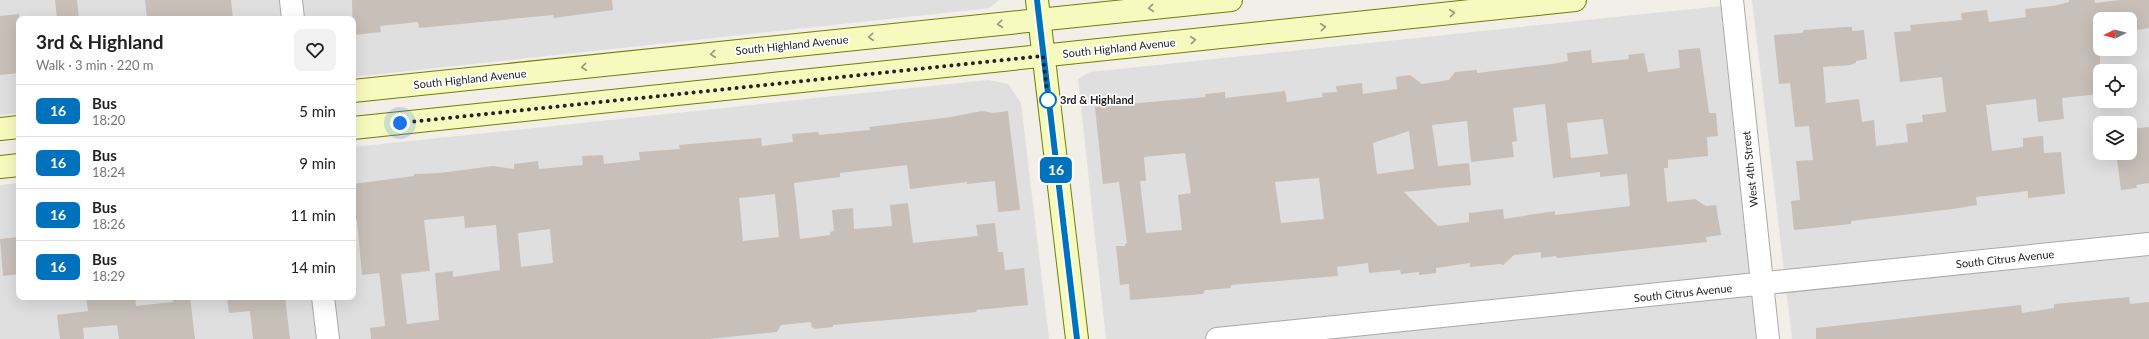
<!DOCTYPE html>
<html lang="en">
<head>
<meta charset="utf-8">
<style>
  body { margin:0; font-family:Lato,sans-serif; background:#f2f2f2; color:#202124; height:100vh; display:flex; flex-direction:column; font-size:15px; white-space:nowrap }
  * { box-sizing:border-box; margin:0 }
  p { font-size:13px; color:#757577 }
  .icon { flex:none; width:22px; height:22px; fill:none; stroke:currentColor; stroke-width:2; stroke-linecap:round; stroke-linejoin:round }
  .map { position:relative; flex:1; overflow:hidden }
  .drawer { position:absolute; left:16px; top:16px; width:340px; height:284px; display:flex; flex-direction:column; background:#fff; border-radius:8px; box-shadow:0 4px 16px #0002 }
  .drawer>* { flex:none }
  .badge { padding:0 8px; border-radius:6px; font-size:14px; line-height:26px }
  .needle { width:26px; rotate:264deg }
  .tools { position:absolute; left:2093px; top:12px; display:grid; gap:8px }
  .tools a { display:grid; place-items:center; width:44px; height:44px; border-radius:8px; background:#fff; box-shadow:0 4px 16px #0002; font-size:20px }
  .you { position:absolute; width:20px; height:20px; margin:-10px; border:3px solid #fff; border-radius:50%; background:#1a73e8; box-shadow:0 0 0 6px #1a73e833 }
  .map>.badge { position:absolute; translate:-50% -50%; box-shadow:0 0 0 2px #fff }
  .round { display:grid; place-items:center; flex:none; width:42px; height:42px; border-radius:8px; background:#f2f2f2 }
  .head { display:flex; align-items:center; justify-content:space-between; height:68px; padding:0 20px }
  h1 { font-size:19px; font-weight:700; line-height:30px }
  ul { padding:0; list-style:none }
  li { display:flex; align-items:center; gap:12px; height:52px; padding:0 20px; border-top:1px solid #e0e0e0 }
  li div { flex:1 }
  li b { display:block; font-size:15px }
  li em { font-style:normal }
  li .badge { min-width:44px; font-weight:700; text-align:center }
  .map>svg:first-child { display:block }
  .residential { fill:#e0dfdf; fill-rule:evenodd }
  .building { fill:#c7bfb8; fill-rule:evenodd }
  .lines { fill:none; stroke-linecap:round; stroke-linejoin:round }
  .street-casing { stroke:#a9a9a9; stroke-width:24 }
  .secondary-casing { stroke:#707d05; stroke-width:24 }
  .street { stroke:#fff; stroke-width:22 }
  .secondary { stroke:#f7fabf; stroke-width:22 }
  .oneway { stroke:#979978 }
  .line-casing { stroke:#fff; stroke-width:9 }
  .line { stroke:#0072bc; stroke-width:6 }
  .walk { stroke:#222; stroke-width:4; stroke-dasharray:0 7.2 }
  .stop-dot { fill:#fff; stroke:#0072bc; stroke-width:2 }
  .labels { text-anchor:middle; stroke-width:3.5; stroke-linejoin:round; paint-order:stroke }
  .street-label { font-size:11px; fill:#222; stroke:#fff }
  .stop-label { font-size:11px; font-weight:bold; fill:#222; stroke:#fff; text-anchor:start }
</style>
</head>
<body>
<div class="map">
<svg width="2149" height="339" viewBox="0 0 2149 339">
  <rect width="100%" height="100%" fill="#f2efe9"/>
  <path class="residential" d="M0,0H999L990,8L353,77V19H19V113L0,115Z
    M1752,0H2149V339H1792ZM2100,19H2130V49H2100ZM2100,71H2130V101H2100ZM2100,123H2130V153H2100Z
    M1721,6L1756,339H1106L1078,79L1090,72Z
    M988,80L1008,84L1021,103L1049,339H0V185L19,183V297H353V147Z"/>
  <path class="building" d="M55,0H77L79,19H57Z
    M145,0H231L233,19H147Z
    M352,0H612L613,10L554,18L553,15L419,28L418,22L380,26L381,32L353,35Z
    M2069,0H2095V3L2120,0H2149V28L2130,31V19H2097L2100,46V94L2062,98L2064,119L2038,122L2036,99L1986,105L1992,151L2023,147V138L2043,136L2044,153L2061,152L2065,194L2028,198V191L1976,197L1977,205L1953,209L1851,221V224L1794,230L1791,201L1800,200L1796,161L1813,160L1809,126L1795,127L1790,83L1779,84L1774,35L1802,33L1804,30L1846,27H1852V31L1864,30L1867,59L1856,61V63L1850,65L1823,67L1826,103L1859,99L1862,122L1874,120L1876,146L1908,142L1906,124L1923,122L1922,115L1946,112L1942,77L1900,82L1894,32L1911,31L1910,25L1962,20L1961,13L1987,10L1989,22L2026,17L2025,9L2053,6L2069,2Z
    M19,14V73L0,75V16Z
    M1700,48L1709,113H1716L1718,136L1707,137L1708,156L1668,160V168H1664L1667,202L1695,199L1706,206L1716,205L1721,235L1706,237L1707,242L1557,258L1556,256L1541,258V252L1514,255L1503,265L1500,264L1470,267V263L1436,268V273L1419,275V272L1401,274L1400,270L1369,273L1368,263L1337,267L1338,276L1231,285V288L1205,290L1203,294L1130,300L1129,284L1120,285L1116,246H1125V244L1127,243L1119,182L1103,184L1095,107L1206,97L1205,94L1225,92V98L1285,91L1287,102L1323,97L1322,93L1337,92L1336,86L1362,83L1363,94L1397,89L1396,77L1410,75L1422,84L1449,80L1455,72L1477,70V73L1552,64L1568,61L1567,53L1591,50L1592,63L1629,59L1628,55L1644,53L1648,72L1680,68L1678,50ZM1545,104L1553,178L1600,172V177L1627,174L1630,206L1555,215V211L1504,219L1503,209L1469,213V222L1438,226L1404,192L1471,185L1469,163L1438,166L1432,125L1467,121L1471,162L1514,157L1512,142L1517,141L1513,108ZM1603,119L1608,154L1571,158L1567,123ZM1409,131L1414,169L1377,174L1373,143ZM1185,153L1191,193L1178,195L1182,230L1146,233L1140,181H1146L1144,157ZM1319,178L1324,219L1281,223L1275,182Z
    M982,111L993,113L1008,111L1020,210L998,212L995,181L967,184V182L910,189L907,165L840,173V177L794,183L800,239L830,235V232L834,231L832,210L853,208L854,229L892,226L890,205L908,203L913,243L978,236L976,225L995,223L998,252H1003L1005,270L1024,268L1028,305L976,310L977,312L833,325V327L814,329V327L812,328L811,322L781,325L777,332L709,339H371L370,328L385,326L380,277L379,273L362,275L357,220L353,221V184L414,176V174L440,173L493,166L514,169V164L538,161L539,169L583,165L582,156L603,155L604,164L640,160L639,152L680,149L679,145L761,138L762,146L793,142L792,134L818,132L819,135L870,130L869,127L951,117ZM775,194L779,237L743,241L739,198ZM464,216L465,228L496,225L500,270L453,277V271L435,273L439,320L407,324L401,274L430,271L424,220ZM550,229L553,263L521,267L518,233Z
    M2149,127V183L2136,185L2137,188L2121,190L2117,159H2119V153H2130V129Z
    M19,237V274L3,276L0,239Z
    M86,297H135L136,306L173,302L172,297H190L195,339H119L117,325L83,328L84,339H60L57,315L88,311Z
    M227,297H285L290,339H253L250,311L229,313Z
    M2129,297L2130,304L2149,302V339H1816V328L2021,305L2022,313L2054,308V304Z"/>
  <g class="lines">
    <g class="street-casing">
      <path id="street" d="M291,0L293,19
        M1732,0L1768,339
        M323,297L328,339
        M1217,339L2149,244"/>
    </g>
    <g class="secondary-casing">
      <path id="secondary" d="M1037,0L1077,339
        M353,91L1231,0
        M353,128L1575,0
        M0,129L19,127
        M0,167L19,165"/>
    </g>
    <use href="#street" class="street"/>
    <use href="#secondary" class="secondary"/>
  </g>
  <defs><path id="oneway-chevron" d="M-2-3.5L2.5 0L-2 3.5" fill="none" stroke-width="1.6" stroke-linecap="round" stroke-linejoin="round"/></defs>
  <g class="oneway">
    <use href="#oneway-chevron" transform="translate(1151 8) rotate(174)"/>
    <use href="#oneway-chevron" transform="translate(1452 13) rotate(-6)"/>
    <use href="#oneway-chevron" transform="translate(1000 24) rotate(174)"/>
    <use href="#oneway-chevron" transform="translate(1323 27) rotate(-6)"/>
    <use href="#oneway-chevron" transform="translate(871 37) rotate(174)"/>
    <use href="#oneway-chevron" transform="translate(1193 40) rotate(-6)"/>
    <use href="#oneway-chevron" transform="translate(713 54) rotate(174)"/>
    <use href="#oneway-chevron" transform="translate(584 67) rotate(174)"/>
  </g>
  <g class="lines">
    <g class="line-casing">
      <path id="line" d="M1037,0L1077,339"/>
    </g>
    <use href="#line" class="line"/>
    <path class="walk" d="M400,123L1043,56L1048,100"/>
  </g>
  <circle class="stop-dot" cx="1048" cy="100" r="8"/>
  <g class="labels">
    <g class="street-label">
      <text transform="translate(792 45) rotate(-6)" y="4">South Highland Avenue</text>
      <text transform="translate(1119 48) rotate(-6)" y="4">South Highland Avenue</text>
      <text transform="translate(470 79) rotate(-6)" y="4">South Highland Avenue</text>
      <text transform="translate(1750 169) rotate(-96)" y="4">West 4th Street</text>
      <text transform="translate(2005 259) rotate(-6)" y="4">South Citrus Avenue</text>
      <text transform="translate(1683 293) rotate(-6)" y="4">South Citrus Avenue</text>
    </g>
    <g class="stop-label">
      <text x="1060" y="104">3rd &amp; Highland</text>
    </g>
  </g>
</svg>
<div class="tools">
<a><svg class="needle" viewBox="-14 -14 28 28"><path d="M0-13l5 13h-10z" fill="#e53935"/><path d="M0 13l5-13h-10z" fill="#757577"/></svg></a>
<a><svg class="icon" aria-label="locate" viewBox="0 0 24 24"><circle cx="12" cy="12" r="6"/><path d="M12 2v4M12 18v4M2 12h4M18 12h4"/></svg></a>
<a><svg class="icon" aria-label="layers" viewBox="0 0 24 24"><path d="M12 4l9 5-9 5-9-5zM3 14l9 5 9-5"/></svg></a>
</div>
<div class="you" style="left:400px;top:123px"></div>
<b class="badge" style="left:1056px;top:170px;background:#0072bc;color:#fff">16</b>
<section class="drawer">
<div class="head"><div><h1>3rd &amp; Highland</h1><p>Walk · 3 min · 220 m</p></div><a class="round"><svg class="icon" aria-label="heart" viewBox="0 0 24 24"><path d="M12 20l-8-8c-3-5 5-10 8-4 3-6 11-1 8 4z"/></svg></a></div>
<ul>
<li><span class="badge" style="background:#0072bc;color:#fff">16</span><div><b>Bus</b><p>18:20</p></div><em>5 min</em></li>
<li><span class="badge" style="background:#0072bc;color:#fff">16</span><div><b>Bus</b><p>18:24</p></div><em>9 min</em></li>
<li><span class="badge" style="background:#0072bc;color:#fff">16</span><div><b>Bus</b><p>18:26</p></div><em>11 min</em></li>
<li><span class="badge" style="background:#0072bc;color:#fff">16</span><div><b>Bus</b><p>18:29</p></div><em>14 min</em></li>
</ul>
</section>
</div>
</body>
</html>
